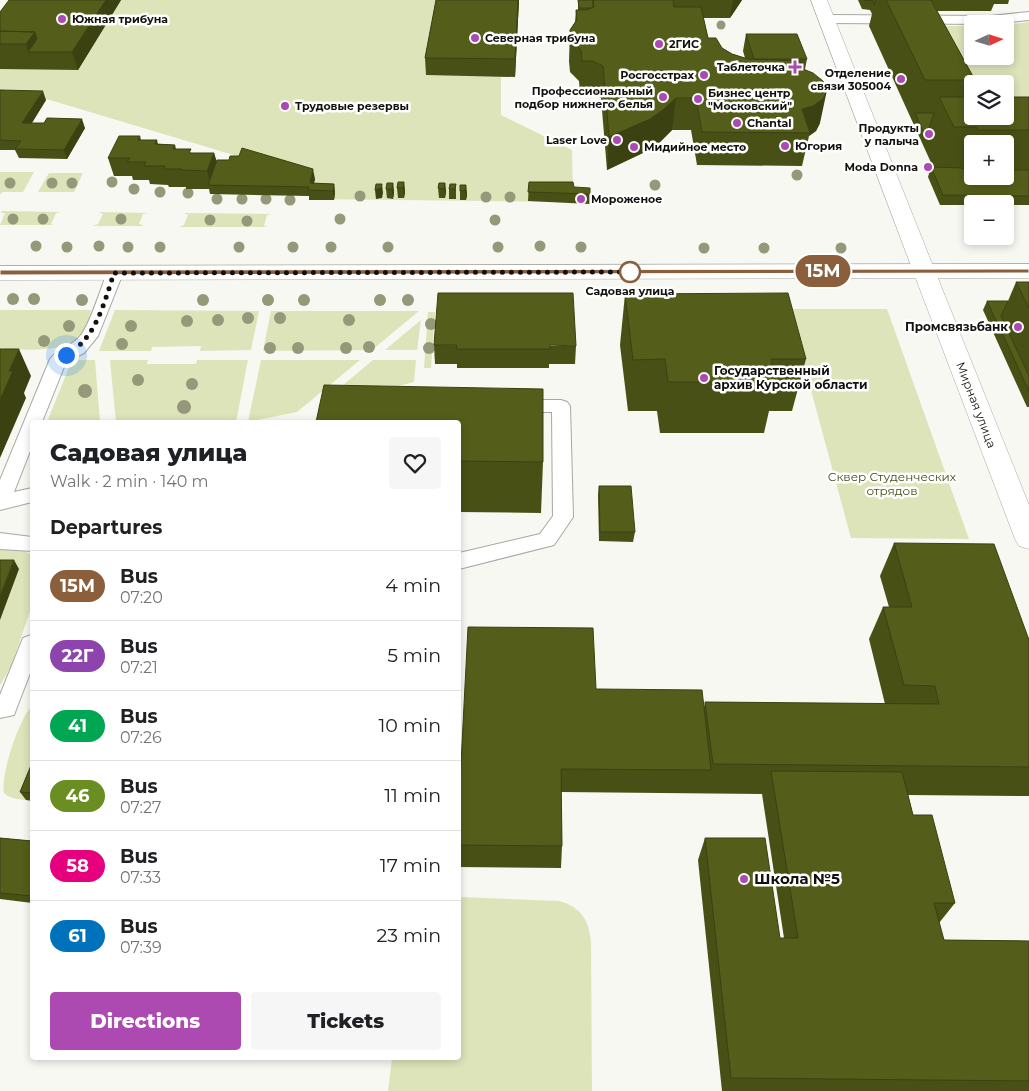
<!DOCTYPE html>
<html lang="en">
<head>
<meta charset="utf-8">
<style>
  body { margin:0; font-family:Montserrat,sans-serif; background:#f6f6f6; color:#202124; height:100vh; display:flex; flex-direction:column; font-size:19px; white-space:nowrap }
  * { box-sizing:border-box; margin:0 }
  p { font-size:16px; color:#757577 }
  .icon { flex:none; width:28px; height:28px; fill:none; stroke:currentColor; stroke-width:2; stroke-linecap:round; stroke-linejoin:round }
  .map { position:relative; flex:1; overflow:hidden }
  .sheet { position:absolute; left:30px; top:420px; width:431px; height:640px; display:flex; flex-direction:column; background:#fff; border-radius:5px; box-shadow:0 2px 8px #0003 }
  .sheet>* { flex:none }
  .badge { padding:0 10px; border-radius:16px; font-size:18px; line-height:32px }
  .needle { width:32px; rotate:86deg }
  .buttons { position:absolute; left:964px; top:15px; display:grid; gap:10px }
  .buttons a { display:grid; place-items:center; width:50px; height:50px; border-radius:5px; background:#fff; box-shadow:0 2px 8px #0003; font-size:25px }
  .you { position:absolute; width:25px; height:25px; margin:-12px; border:4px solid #fff; border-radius:50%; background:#1a73e8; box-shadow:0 0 0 8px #1a73e833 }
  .map>.badge { position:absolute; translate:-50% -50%; box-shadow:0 0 0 2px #fff }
  h2 { padding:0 20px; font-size:19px; line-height:45px }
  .round { display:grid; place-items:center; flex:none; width:52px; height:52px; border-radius:5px; background:#f6f6f6 }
  .summary { display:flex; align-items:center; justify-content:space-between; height:85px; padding:0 20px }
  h1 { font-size:24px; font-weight:800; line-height:38px }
  .action { display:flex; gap:10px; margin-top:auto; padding:10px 20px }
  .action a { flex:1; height:58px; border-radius:5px; background:#ac4ab1; color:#fff; font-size:20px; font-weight:800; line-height:58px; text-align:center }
  .action a+a { background:#f6f6f6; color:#202124 }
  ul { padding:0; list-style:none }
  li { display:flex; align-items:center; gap:15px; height:70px; padding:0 20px; border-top:1px solid #e0e0e0 }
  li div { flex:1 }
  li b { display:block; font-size:19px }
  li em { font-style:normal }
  li .badge { min-width:55px; font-weight:700; text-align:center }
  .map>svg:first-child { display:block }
  .green { fill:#dde4ba }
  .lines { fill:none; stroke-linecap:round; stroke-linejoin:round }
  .service-casing { stroke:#a7a8a2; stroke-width:2 }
  .tertiary-casing { stroke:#a7a8a2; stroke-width:1 }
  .secondary-casing { stroke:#a7a8a2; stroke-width:1 }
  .primary-casing { stroke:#a7a8a2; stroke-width:1 }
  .service { fill:#fff; fill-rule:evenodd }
  .tertiary { fill:#fff; fill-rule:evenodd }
  .secondary { fill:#fff; fill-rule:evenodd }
  .primary { fill:#fff; fill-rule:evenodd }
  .tree { fill:#95997a }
  .wall { fill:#495016; fill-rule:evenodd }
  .shaded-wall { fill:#3c4112 }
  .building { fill:#555d1a; stroke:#3c4112 }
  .line { fill:#8b5e3c; stroke:#fff }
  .walk { stroke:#111210; stroke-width:5; stroke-dasharray:0 9 }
  .poi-dot { fill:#ac4ab1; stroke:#fffffe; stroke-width:2 }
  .stop-dot { fill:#fff; stroke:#8b5e3c; stroke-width:2.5 }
  .labels { text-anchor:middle; stroke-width:5; stroke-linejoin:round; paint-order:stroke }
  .far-poi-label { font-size:11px; font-weight:bold; fill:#111210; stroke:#fffffe; text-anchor:start }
  .far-stop-label { font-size:11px; font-weight:bold; fill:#111210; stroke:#fffffe }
  .poi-label { font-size:12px; font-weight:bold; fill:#111210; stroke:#fffffe; text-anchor:end }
  .street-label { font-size:12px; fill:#111210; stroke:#fffffe }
  .park-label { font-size:12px; fill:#454b19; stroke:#fffffe }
  .near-poi-label { font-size:15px; font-weight:bold; fill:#111210; stroke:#fffffe; text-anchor:start }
</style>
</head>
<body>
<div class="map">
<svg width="1029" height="1091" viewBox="0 0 1029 1091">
  <rect width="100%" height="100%" fill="#f6f8f1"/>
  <path class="green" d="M28,0H519L515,77H501V115L572,150L573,202L310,199L314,179L40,97L0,96V37Z
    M1029,22V137L1005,116V84H972L940,26H972V56H1005V25Z
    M0,172H34L23,192H2L0,195Z
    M49,173H83L74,192H38Z
    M2,211L61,212L56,213L51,224L54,225H0L5,213H1Z
    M99,212L148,213L143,214L139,224L143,225L142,226H93L98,224L103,214Z
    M184,213L272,214L267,215L264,226L268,227H179L184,225L188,215Z
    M789,309H887L969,539L851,538Z
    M0,310H91C89,317 87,326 83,332C68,355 23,349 0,349Z
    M115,310L259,311L251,350L200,351L201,346L152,347L151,351H99Z
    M271,311H419L372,350L263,351Z
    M428,312H435L431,368H424Z
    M421,320L417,350H385Z
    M72,360H95L100,422H47Z
    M110,360H148L147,364H196L197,360H248L236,422H116Z
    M261,360H360L297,412L248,422Z
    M373,360H416L414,382L317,407Z
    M0,549L24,551L32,555V605L11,667L0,685Z
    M32,706V785L26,800C19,799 10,799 4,793C0,777 19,718 32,706Z
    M459,897L559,901C581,907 589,920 591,942L592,1091H388L392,1058H459Z"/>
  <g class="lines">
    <g class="service-casing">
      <path id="service" d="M1029,12V20L990,24L826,23L820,19L826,15L990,16Z
        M115,268L121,270L123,273L98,336L84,353L66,362L42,422H32V446L14,492L32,488V502L0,510V480L50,359C57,349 73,346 81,335C90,324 101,288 107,273L109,270Z
        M516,400H561L567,402L570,406L573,517L554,545L459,569V553L540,534L553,516L552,412H516L510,410L507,406L510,402Z
        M0,533L32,537V551L0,549Z
        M31,635L32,668L14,715L0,718V695L23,638Z"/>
    </g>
    <g class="tertiary-casing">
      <path id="tertiary" d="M924,264L932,266L935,271L1029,505V549L1019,546L1015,539L913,271L916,266Z"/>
    </g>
    <g class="secondary-casing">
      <path id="secondary" d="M811,0H827L935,271L932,276L924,278L916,276L913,271Z"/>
    </g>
    <g class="primary-casing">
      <path id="primary" d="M1029,264V278L0,280V266Z"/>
    </g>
    <use href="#service" class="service"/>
    <use href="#tertiary" class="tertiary"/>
    <use href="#secondary" class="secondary"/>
    <use href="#primary" class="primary"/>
  </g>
  <g class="tree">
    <circle cx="721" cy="25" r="4.5"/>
    <circle cx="797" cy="175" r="5.5"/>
    <circle cx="112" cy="182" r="5.5"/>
    <circle cx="10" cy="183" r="5.5"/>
    <circle cx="52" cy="183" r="5.5"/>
    <circle cx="72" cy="183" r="5.5"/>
    <circle cx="655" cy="185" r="5.5"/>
    <circle cx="134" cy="189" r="5.5"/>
    <circle cx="160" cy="192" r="5.5"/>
    <circle cx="188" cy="193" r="5.5"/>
    <circle cx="360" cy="196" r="5.5"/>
    <circle cx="486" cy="197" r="5.5"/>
    <circle cx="510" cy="197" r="5.5"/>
    <circle cx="217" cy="199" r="5.5"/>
    <circle cx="242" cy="199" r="5.5"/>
    <circle cx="266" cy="199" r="5.5"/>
    <circle cx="290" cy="200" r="5.5"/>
    <circle cx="13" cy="219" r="5.5"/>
    <circle cx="43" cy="219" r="5.5"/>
    <circle cx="121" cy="219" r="5.5"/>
    <circle cx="340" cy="219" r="5.5"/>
    <circle cx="210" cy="220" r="5.5"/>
    <circle cx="495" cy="220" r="5.5"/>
    <circle cx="247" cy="221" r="5.5"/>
    <circle cx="36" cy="246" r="5.5"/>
    <circle cx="99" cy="246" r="5.5"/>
    <circle cx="540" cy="246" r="5.5"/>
    <circle cx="67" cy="247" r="5.5"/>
    <circle cx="128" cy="247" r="5.5"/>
    <circle cx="160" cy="247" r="5.5"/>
    <circle cx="239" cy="247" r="5.5"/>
    <circle cx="293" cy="247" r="5.5"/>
    <circle cx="331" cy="247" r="5.5"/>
    <circle cx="388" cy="247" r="5.5"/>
    <circle cx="498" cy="247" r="5.5"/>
    <circle cx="581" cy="247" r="5.5"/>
    <circle cx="704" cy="248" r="5.5"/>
    <circle cx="764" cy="248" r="5.5"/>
    <circle cx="841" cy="248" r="5.5"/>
    <circle cx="13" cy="299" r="6"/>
    <circle cx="34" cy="299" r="6"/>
    <circle cx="82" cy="300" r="6"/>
    <circle cx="203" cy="300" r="6"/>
    <circle cx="268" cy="300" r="6"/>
    <circle cx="304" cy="300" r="6"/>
    <circle cx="380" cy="300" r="6"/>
    <circle cx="408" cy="300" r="6"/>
    <circle cx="248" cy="318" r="6"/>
    <circle cx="280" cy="318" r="6"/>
    <circle cx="218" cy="320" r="6"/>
    <circle cx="349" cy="320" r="6"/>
    <circle cx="187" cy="321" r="6"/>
    <circle cx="431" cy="324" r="6"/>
    <circle cx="69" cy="326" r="6"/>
    <circle cx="131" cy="326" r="6"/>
    <circle cx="44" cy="341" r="6"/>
    <circle cx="122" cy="344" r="6"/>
    <circle cx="369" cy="347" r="6"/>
    <circle cx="270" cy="348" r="6"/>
    <circle cx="298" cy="348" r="6"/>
    <circle cx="346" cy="348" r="6"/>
    <circle cx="429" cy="348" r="6"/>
    <circle cx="138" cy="380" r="6"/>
    <circle cx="192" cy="384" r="6"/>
    <circle cx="85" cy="391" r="7"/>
    <circle cx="184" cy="407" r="7"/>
  </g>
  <path class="wall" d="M121,0L78,70L0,69V12Z
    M436,0H519L515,77L426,75L425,58Z
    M578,0H742L730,18H703L708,38L722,48L732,54L745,58L743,51L746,34L807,59L805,69L820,123L816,131L809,136L802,166L697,165L691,130H672L659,143L647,151L607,170L601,98L592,93H580L579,81L570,72L569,61L570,30L575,22L576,10H578Z
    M858,0H1009L1008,4H994L991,11H937L975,80L974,84H972V88L969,97H1029V205H1005V204H972V205H940L928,177L931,167H933L869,26L872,14L870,10L862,9ZM972,144H1005V176H972Z
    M0,90L46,100L32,123L85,128L67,159L19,158L15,150H0Z
    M140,136L141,140H157L158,144L175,145L176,149L192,153H214L217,162L315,179L314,183L334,184L335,193L334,200H309V196L210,194L209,189H186V187H169L168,185L150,184L149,180H133L132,176H114L108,158Z
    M404,182L405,192L404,198H398L397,188Z
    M529,182L590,194V204L528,201Z
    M393,183L394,193L393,199L387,198L386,189Z
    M445,183L446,192L445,198H439L438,188Z
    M456,184V199H449V189Z
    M466,185L467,195L466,200H460V191Z
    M1016,282H1029V407H1027L983,310L987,301H1008Z
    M625,294L806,359L792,411H769L764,433H660L657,411H628L620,345Z
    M434,345L576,346L575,364H549V368H457V364H435Z
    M459,422L543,462L541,513L459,512Z
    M599,486L635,532L633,542L599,541L598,495Z
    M894,543L1029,640V796L908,795L913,815L955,903L939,923L944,940L1029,941V1091H722L698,860L705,838L780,938H784L762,794L561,792L562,846L561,868L459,867V803L596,689L704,707L705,702L885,704L869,639L883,607H889L880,576Z
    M32,763V801L26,800L20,792Z
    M0,838L32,841V903L0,899Z"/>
  <path class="shaded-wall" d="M106,0H121L78,70L72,52Z
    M518,0H519L515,77V59Z
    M733,0H742L730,18Z
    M35,32L41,52H28L26,44Z
    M827,90L820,123L816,131L809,136L810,133L802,109Z
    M43,91L46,100L26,132L22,123Z
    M676,98L672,130L659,143L647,151L607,170L609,137Z
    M82,119L85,128L67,159L64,150Z
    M214,153L219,172L211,185L207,171Z
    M313,169L315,179L312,190L310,183Z
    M404,182L405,192L404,198L403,188Z
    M393,183L394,193L393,199L392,189Z
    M445,183L446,192L445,198L444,189Z
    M334,184L335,193L334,200L333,191Z
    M382,184L383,193L382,198L376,199L375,190Z
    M466,185L467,195L466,200L465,191Z
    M19,349L31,376L24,393L26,398L0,458V400L9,371Z
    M14,560L19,569L0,620V596Z"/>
  <path class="building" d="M9,0H106L72,52H28L37,39L35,32L0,31V12Z
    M436,0H518L515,59L425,58Z
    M578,0H593V7L591,8H579Z
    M593,0H673L674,7H701L708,38H716L722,48L732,54L748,59L800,61L803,69L813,73L823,81L827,90L823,99L813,106L802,109L810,133L702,132L696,98H676L663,110L650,119L609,137L603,66L593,61H582L581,50L571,40L570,30L577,20L576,10H586L594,7Z
    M864,0H876L874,5L873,1Z
    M886,0H931L975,80H925Z
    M0,31L35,32L26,44H0Z
    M746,34H797L807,59H754Z
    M0,90L43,91L22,123H44L47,118L82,119L64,150L15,149L21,141L0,140Z
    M939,97H972V116H1005V97H1029V130H978L976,127H954Z
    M915,113H934L926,137Z
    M119,136H140L138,140H157L155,144L175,145L173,149H191L189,153H214L207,171L182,170V169H164L165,166H144L146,162H127L130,158H108Z
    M242,148L313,169L310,183L334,184L333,191L308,190L309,187L208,185L217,160H229L230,156H239Z
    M931,167L962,168L964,170H972V176H1005V170H1029V196L943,195Z
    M398,182H404L403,188H397Z
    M529,182H573L574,187L590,188V194L528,192Z
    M387,183H393L392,189H386Z
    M439,183H445L444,189L438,188Z
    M376,184H382L381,188L375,190Z
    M450,184H456L455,189H449Z
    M460,185H466L465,191H460Z
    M1016,282H1029V308Z
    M438,293H573L576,346L550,345V349H456L457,345H434Z
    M788,293L806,359H771L776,382H668L665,359L633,360L625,294Z
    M987,301H1008L1001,316L1029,376V391Z
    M0,349H19L9,371H13L0,400Z
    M324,385L543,389V462L459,461V422H316Z
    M599,486H631L635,532H600Z
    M894,543L994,544L1029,640V767L713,764L705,702L939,704L935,686L904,685L883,607H912Z
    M0,560H14L0,596Z
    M468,627L593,628L596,689L702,690L711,770L561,769L562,846L459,845V803Z
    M32,763V793L20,792Z
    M771,771L902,772L913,815H932L955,903H934L944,940L1029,941V1081L731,1078L705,838H765L780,938H798Z
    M0,838L32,841V896L0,893Z"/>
  <path class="line" d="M1029,269V273L0,275V270Z"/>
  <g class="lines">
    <path class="walk" d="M66,355C96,339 104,303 114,273L630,272"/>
  </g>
  <g class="poi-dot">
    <circle cx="62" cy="19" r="5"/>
    <circle cx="475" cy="38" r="5"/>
    <circle cx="659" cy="44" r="5"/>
    <path d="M792.5 59.5h5v5h5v5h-5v5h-5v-5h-5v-5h5z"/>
    <circle cx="704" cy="75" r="5"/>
    <circle cx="901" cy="79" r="5"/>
    <circle cx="663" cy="97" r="5"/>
    <circle cx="698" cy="99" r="5"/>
    <circle cx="285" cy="106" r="5"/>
    <circle cx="737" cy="123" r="5"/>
    <circle cx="929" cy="134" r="5"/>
    <circle cx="617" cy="140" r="5"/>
    <circle cx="785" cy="146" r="5"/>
    <circle cx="634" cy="147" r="5"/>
    <circle cx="928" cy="167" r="5"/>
    <circle cx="581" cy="199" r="5"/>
    <circle cx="1018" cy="327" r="5"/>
    <circle cx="704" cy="378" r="5"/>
    <circle cx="744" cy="879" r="5"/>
  </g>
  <circle class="stop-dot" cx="630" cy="272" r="10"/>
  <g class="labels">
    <g class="far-poi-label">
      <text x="72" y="23">Южная трибуна</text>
      <text x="485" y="42">Северная трибуна</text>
      <text x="669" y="48">2ГИС</text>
      <text x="785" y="71" text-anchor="end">Таблеточка</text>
      <text x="891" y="77" text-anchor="end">Отделение<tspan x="891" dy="13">связи 305004</tspan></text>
      <text x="694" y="79" text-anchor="end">Росгосстрах</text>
      <text x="653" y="95" text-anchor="end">Профессиональный<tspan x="653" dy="13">подбор нижнего белья</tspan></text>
      <text x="708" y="97">Бизнес центр<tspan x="708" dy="13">"Московский"</tspan></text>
      <text x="295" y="110">Трудовые резервы</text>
      <text x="747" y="127">Chantal</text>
      <text x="919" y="132" text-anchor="end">Продукты<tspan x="919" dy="13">у палыча</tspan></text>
      <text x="607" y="144" text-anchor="end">Laser Love</text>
      <text x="795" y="150">Югория</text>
      <text x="644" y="151">Мидийное место</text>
      <text x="918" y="171" text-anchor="end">Moda Donna</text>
      <text x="591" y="203">Мороженое</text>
    </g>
    <g class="far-stop-label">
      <text x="630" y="295">Садовая улица</text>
    </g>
    <g class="poi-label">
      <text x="1008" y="331">Промсвязьбанк</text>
      <text x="714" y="375" text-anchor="start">Государственный<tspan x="714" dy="14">архив Курской области</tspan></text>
    </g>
    <g class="street-label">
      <text transform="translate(976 405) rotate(69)" y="4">Мирная улица</text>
    </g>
    <g class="park-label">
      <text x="892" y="481">Сквер Студенческих<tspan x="892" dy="14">отрядов</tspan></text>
    </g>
    <g class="near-poi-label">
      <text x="754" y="884">Школа №5</text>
    </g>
  </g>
</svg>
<div class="buttons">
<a><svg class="needle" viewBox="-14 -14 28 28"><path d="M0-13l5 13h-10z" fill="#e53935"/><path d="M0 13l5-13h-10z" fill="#757577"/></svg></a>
<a><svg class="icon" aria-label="layers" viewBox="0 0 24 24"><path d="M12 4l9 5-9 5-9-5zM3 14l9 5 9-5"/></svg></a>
<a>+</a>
<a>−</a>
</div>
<div class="you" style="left:66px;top:355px"></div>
<b class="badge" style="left:823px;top:271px;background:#8b5e3c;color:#fff">15М</b>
<section class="sheet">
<div class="summary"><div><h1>Садовая улица</h1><p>Walk · 2 min · 140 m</p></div><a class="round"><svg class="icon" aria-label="heart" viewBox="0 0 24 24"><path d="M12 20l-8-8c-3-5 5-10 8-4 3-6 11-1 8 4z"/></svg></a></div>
<h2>Departures</h2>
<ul>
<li><span class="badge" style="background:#8b5e3c;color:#fff">15М</span><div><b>Bus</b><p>07:20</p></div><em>4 min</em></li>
<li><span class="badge" style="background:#8e44ad;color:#fff">22Г</span><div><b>Bus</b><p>07:21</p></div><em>5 min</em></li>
<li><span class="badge" style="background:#00a651;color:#fff">41</span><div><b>Bus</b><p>07:26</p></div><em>10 min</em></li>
<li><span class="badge" style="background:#6b8e23;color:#fff">46</span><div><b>Bus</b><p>07:27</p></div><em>11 min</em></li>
<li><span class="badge" style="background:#e6007e;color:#fff">58</span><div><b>Bus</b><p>07:33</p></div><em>17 min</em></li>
<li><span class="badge" style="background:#0072bc;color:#fff">61</span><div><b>Bus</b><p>07:39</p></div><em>23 min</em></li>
</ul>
<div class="action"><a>Directions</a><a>Tickets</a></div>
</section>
</div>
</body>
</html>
